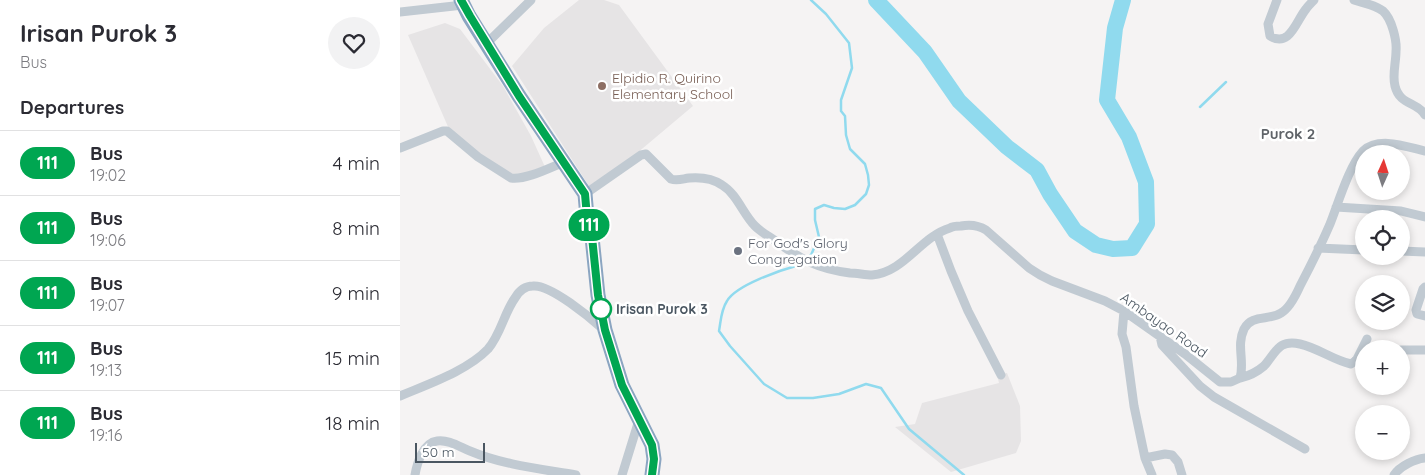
<!DOCTYPE html>
<html lang="en">
<head>
<meta charset="utf-8">
<style>
  body { margin:0; font-family:Quicksand,sans-serif; background:#f2f2f3; color:#2b2b33; height:100vh; display:flex; flex-direction:column; font-size:19px; white-space:nowrap }
  * { box-sizing:border-box; margin:0 }
  p { font-size:16px; color:#7c7c81 }
  .icon { flex:none; width:28px; height:28px; fill:none; stroke:currentColor; stroke-width:2; stroke-linecap:round; stroke-linejoin:round }
  .map { position:relative; flex:1; overflow:hidden }
  .drawer { display:flex; flex-direction:column; background:#fff; width:400px }
  .drawer>* { flex:none }
  .badge { padding:0 10px; border-radius:16px; font-size:18px; line-height:32px }
  .needle { width:32px; rotate:3deg }
  .tools { position:absolute; left:955px; top:145px; display:grid; gap:10px }
  .tools a { display:grid; place-items:center; width:55px; height:55px; border-radius:50%; background:#fff; box-shadow:0 2px 8px #0003; font-size:25px }
  .scale { position:absolute; left:15px; bottom:12px; width:70px; box-sizing:border-box; padding-left:5px; border:2px solid #4a5661; border-top:0; font-size:14px; line-height:18px; white-space:nowrap; color:#4a5661; -webkit-text-stroke:4px #fff; paint-order:stroke }
  .map>.badge { position:absolute; translate:-50% -50%; box-shadow:0 0 0 2px #fff }
  h2 { padding:0 20px; font-size:19px; line-height:45px }
  .round { display:grid; place-items:center; flex:none; width:52px; height:52px; border-radius:26px; background:#f2f2f3 }
  .headline { display:flex; align-items:center; justify-content:space-between; height:85px; padding:0 20px }
  h1 { font-size:24px; font-weight:700; line-height:38px }
  ul { padding:0; list-style:none }
  li { display:flex; align-items:center; gap:15px; height:65px; padding:0 20px; border-top:1px solid #e1e1e2 }
  li div { flex:1 }
  li b { display:block; font-size:19px }
  li em { font-style:normal }
  li .badge { min-width:55px; font-weight:700; text-align:center }
  main { display:flex; flex:1; min-height:0 }
  .map>svg:first-child { display:block }
  .education { fill:#e6e4e5 }
  .lines { fill:none; stroke-linecap:round; stroke-linejoin:round }
  .stream { stroke:#90daee; stroke-width:2.5 }
  .river { stroke:#90daee; stroke-width:16 }
  .street { stroke:#c1cad2; stroke-width:9 }
  .highway { stroke:#8ba5c1; stroke-width:15 }
  .line-casing { stroke:#fff; stroke-width:11 }
  .line { stroke:#00a651; stroke-width:8 }
  .education-dot { fill:#8d6e63; stroke:#fff; stroke-width:2 }
  .worship-dot { fill:#6b7280; stroke:#fff; stroke-width:2 }
  .stop-dot { fill:#fff; stroke:#00a651; stroke-width:2.5 }
  .labels { text-anchor:middle; stroke-width:5; stroke-linejoin:round; paint-order:stroke }
  .education-label { font-size:14px; fill:#785e54; stroke:#fff; text-anchor:start }
  .worship-label { font-size:14px; fill:#5b616d; stroke:#fff; text-anchor:start }
  .stop-label { font-size:14px; font-weight:bold; fill:#4a5661; stroke:#fff; text-anchor:start }
  .street-label { font-size:14px; fill:#4a5661; stroke:#fff }
  .neighbourhood-label { font-size:15px; font-weight:bold; fill:#5f6368; stroke:#fff }
</style>
</head>
<body>
<main>
<section class="drawer">
<div class="headline"><div><h1>Irisan Purok 3</h1><p>Bus</p></div><a class="round"><svg class="icon" aria-label="heart" viewBox="0 0 24 24"><path d="M12 20l-8-8c-3-5 5-10 8-4 3-6 11-1 8 4z"/></svg></a></div>
<h2>Departures</h2>
<ul>
<li><span class="badge" style="background:#00a651;color:#fff">111</span><div><b>Bus</b><p>19:02</p></div><em>4 min</em></li>
<li><span class="badge" style="background:#00a651;color:#fff">111</span><div><b>Bus</b><p>19:06</p></div><em>8 min</em></li>
<li><span class="badge" style="background:#00a651;color:#fff">111</span><div><b>Bus</b><p>19:07</p></div><em>9 min</em></li>
<li><span class="badge" style="background:#00a651;color:#fff">111</span><div><b>Bus</b><p>19:13</p></div><em>15 min</em></li>
<li><span class="badge" style="background:#00a651;color:#fff">111</span><div><b>Bus</b><p>19:16</p></div><em>18 min</em></li>
</ul>
</section>
<div class="map">
<svg width="1025" height="475" viewBox="0 0 1025 475">
  <rect width="100%" height="100%" fill="#f5f3f3"/>
  <path class="education" d="M179,0H204L219,5L293,106L230,159L189,186L112,66L144,28Z
    M45,23L60,29L103,86L131,136L145,167L116,176L76,155L49,129L8,35Z
    M607,373L620,406L621,441L616,453L551,472L495,427L515,424L522,403L599,383L597,375Z"/>
  <g class="lines">
    <path class="stream" d="M800,107L826,82
      M406,259L411,255L419,237L415,220V209L424,205L434,208L445,209L455,205L466,194L469,185L468,175L465,164L450,149L446,135L445,116L441,111V100L452,68L449,43L426,14L411,0
      M402,262L399,265C381,270 336,285 327,301C321,310 321,320 319,331L330,346L364,384L387,398H413L439,394L466,384L481,388L509,429L564,475"/>
    <path class="river" d="M476,0L525,52L559,101L607,147L637,170L650,194L675,231L696,245L713,249L732,248L747,224L746,182L729,137L707,100L715,28L723,0"/>
    <path class="street" d="M877,0L868,24L870,36C890,48 896,21 906,9C908,6 911,3 914,0
      M954,0C963,3 976,5 983,11C992,19 997,41 996,51C996,63 992,75 995,86C1000,106 1017,101 1025,115
      M0,12L63,5
      M87,43L131,0
      M0,148L43,131H47L78,157L111,178C126,180 149,168 164,162
      M185,194L241,155L246,154L271,179C277,181 282,179 289,178C301,177 312,178 322,185C337,194 343,214 355,226C361,232 370,237 377,242C402,260 418,269 450,273C457,273 465,275 472,275C505,272 520,237 550,228C553,226 557,226 561,226C571,224 578,225 586,230L629,268L640,275L652,281L705,301L724,311L785,354L820,382H831L840,378C845,361 836,346 844,329C852,314 869,321 881,313C890,308 896,295 900,286C911,265 921,245 930,224C938,204 949,166 963,151C979,136 1007,147 1025,151
      M936,207L1001,211L1025,217
      M537,234L551,271L568,311L601,375
      M918,248L964,250
      M1001,251L1025,252
      M1025,287L1023,289L1016,310L1017,314L1025,316
      M724,311L722,334L726,347L734,406L745,458L752,475
      M760,336L762,345L800,386L814,397L905,449
      M1001,350H1025
      M840,378C849,376 857,372 864,366C876,353 878,339 900,344C918,348 933,360 951,364L955,361L957,359L967,339
      M0,396C28,384 67,371 88,349C101,334 104,313 115,298C119,291 125,286 133,286C150,284 191,318 204,330
      M745,458L765,454L772,455L778,462L782,475
      M15,475C17,463 23,443 37,441C48,439 60,447 70,451C103,465 141,469 176,475
      M222,475L239,420
      M994,475C1000,466 1015,459 1025,458"/>
    <path class="highway" d="M61,0L69,16L119,96L185,194L187,217L192,237L198,295L205,330L222,385L252,445L254,459L252,475"/>
  </g>
  <g class="lines">
    <g class="line-casing">
      <path id="line" d="M61,0L70,16L119,96L185,194L187,217L192,237L198,295L205,330L222,385L252,445L254,459L252,475"/>
    </g>
    <use href="#line" class="line"/>
  </g>
  <circle class="education-dot" cx="202" cy="86" r="5"/>
  <circle class="worship-dot" cx="338" cy="251" r="5"/>
  <circle class="stop-dot" cx="201" cy="309" r="10"/>
  <g class="labels">
    <g class="education-label">
      <text x="212" y="83">Elpidio R. Quirino<tspan x="212" dy="16">Elementary School</tspan></text>
    </g>
    <g class="worship-label">
      <text x="348" y="248">For God's Glory<tspan x="348" dy="16">Congregation</tspan></text>
    </g>
    <g class="stop-label">
      <text x="216" y="314">Irisan Purok 3</text>
    </g>
    <g class="street-label">
      <text transform="translate(764 325) rotate(35)" y="5">Ambayao Road</text>
    </g>
    <g class="neighbourhood-label">
      <text x="888" y="139">Purok 2</text>
    </g>
  </g>
</svg>
<div class="tools">
<a><svg class="needle" viewBox="-14 -14 28 28"><path d="M0-13l5 13h-10z" fill="#e53935"/><path d="M0 13l5-13h-10z" fill="#7c7c81"/></svg></a>
<a><svg class="icon" aria-label="locate" viewBox="0 0 24 24"><circle cx="12" cy="12" r="6"/><path d="M12 2v4M12 18v4M2 12h4M18 12h4"/></svg></a>
<a><svg class="icon" aria-label="layers" viewBox="0 0 24 24"><path d="M12 4l9 5-9 5-9-5zM3 14l9 5 9-5"/></svg></a>
<a>+</a>
<a>−</a>
</div>
<div class="scale">50 m</div>
<b class="badge" style="left:189px;top:225px;background:#00a651;color:#fff">111</b>
</div>
</main>
</body>
</html>
